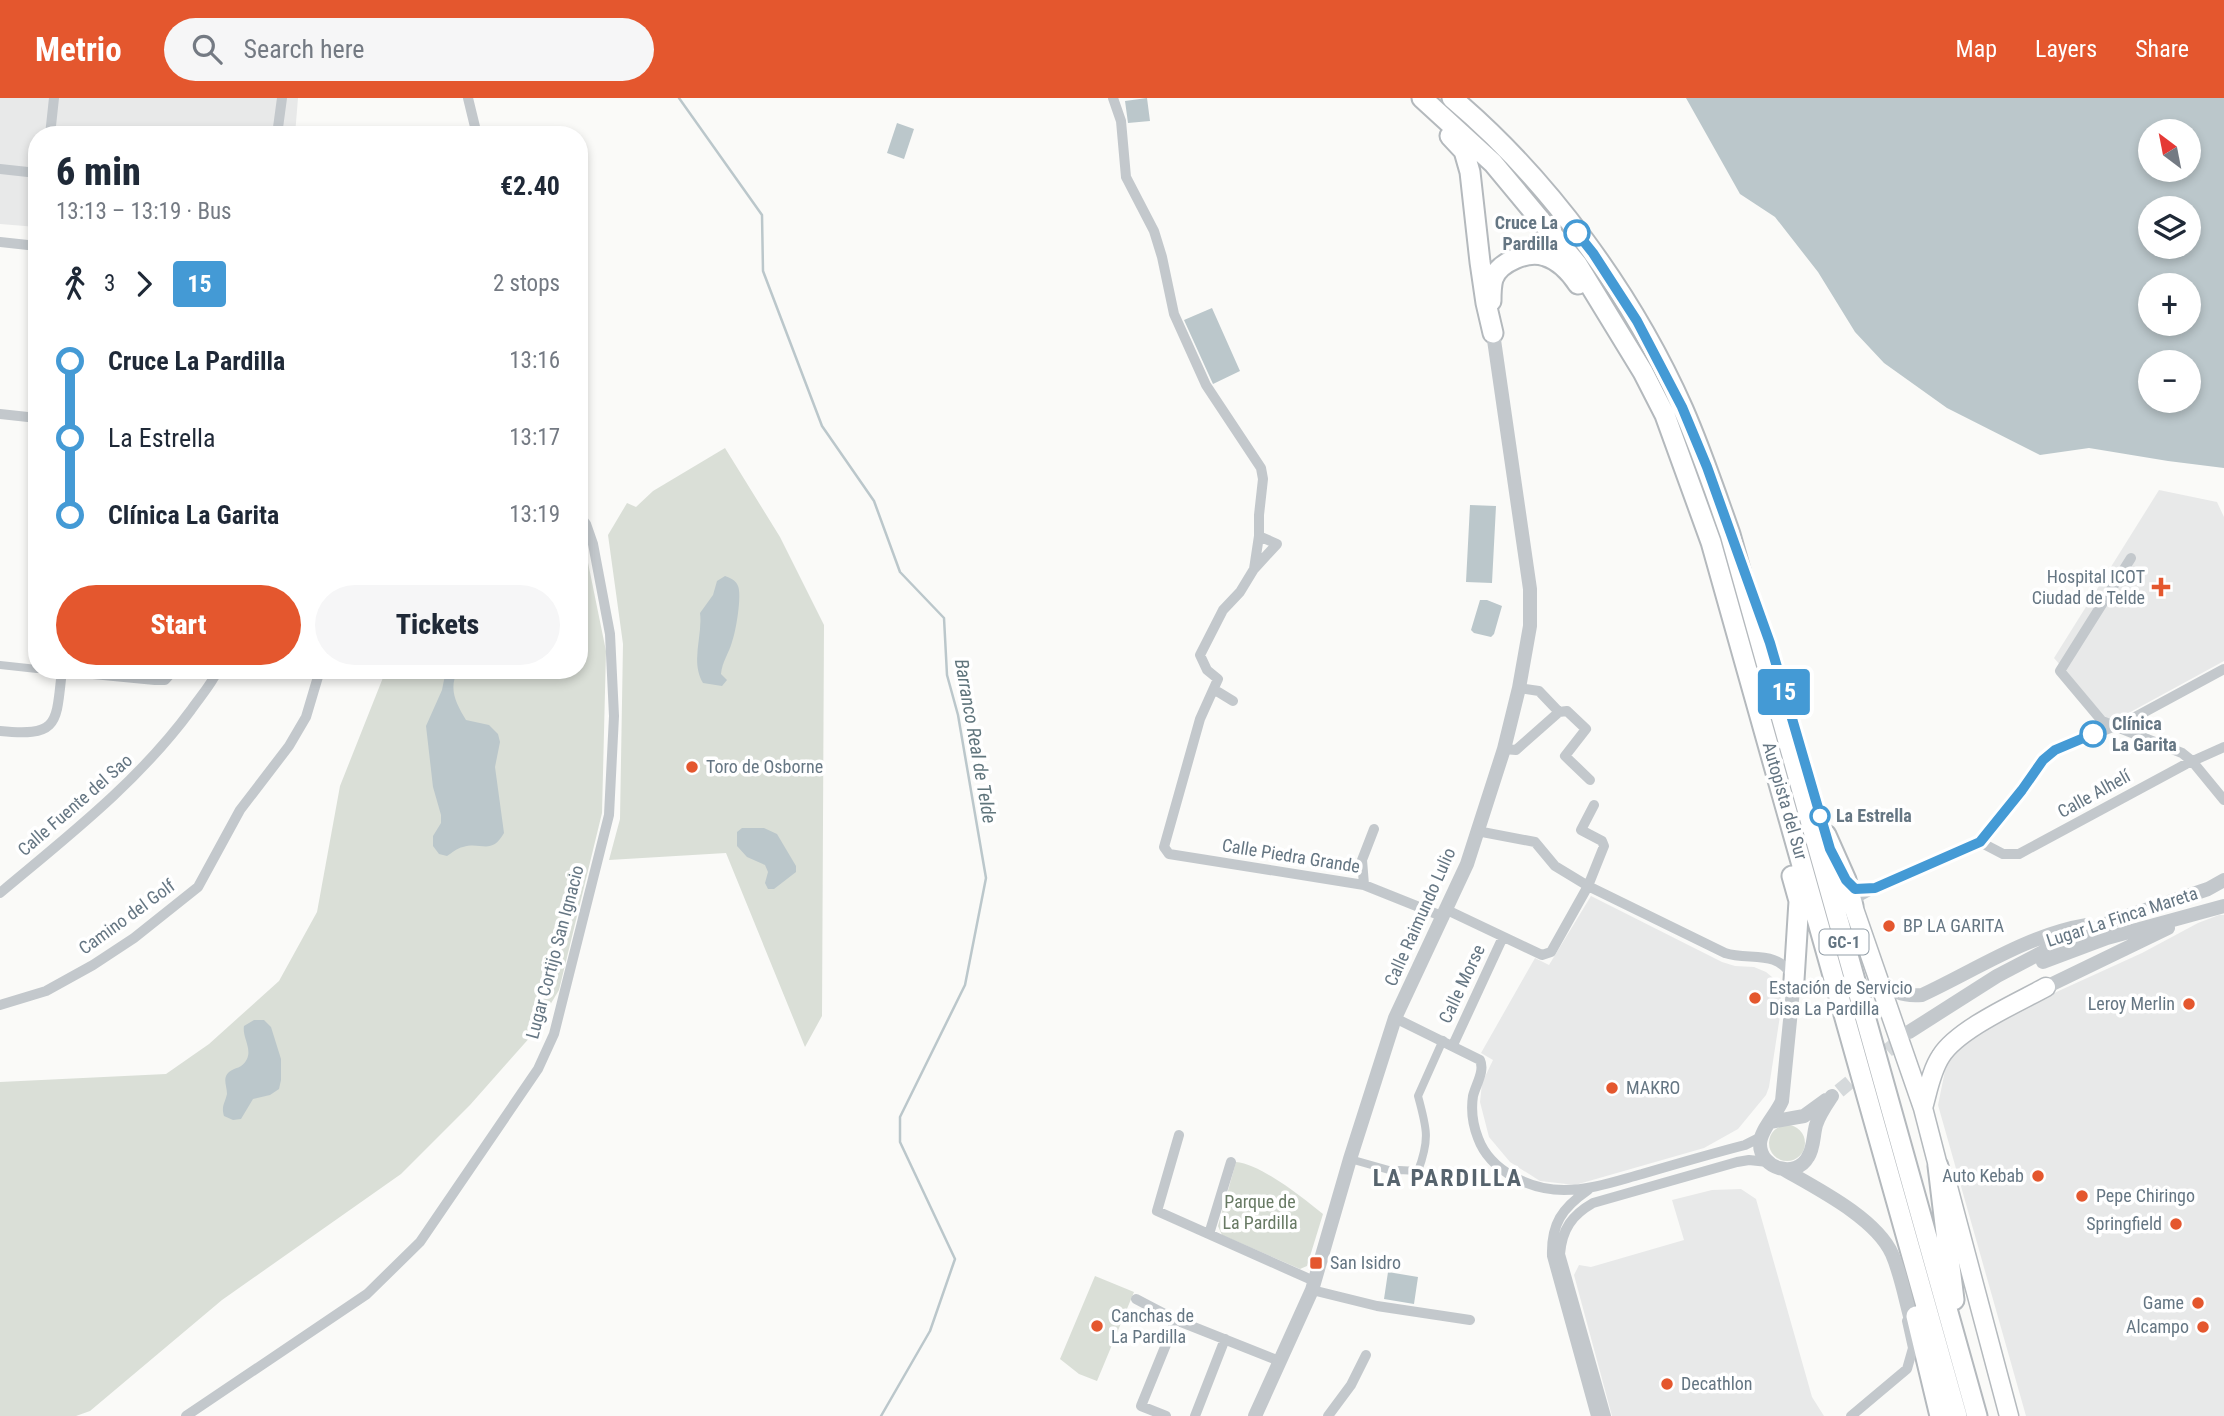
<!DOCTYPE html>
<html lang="en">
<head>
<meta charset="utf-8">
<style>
  body { margin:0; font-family:"Roboto Condensed",sans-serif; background:#f6f6f7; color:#1f2937; height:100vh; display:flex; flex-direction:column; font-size:26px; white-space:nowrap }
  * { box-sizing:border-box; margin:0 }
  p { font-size:23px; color:#747a83 }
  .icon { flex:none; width:38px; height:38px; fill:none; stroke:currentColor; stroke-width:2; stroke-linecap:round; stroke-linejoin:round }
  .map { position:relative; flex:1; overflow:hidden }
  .sheet { position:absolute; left:28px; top:28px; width:560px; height:553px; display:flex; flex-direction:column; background:#fff; border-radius:28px; box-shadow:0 4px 10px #0003 }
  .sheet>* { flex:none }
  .badge { padding:0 14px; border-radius:5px; font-size:24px; line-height:46px }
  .needle { width:46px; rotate:328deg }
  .buttons { position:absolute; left:2138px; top:21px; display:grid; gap:14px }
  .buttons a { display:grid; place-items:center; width:63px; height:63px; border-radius:50%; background:#fff; box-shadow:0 4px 10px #0003; font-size:35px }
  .map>.badge { position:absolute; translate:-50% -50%; box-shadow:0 0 0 4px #fff }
  .legs { display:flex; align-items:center; gap:10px; height:77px; padding:0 28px; font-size:23px }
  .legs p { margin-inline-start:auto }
  .headline { display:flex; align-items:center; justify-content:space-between; height:119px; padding:0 28px }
  h1 { font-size:38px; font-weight:800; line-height:52px }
  .button { display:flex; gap:14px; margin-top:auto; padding:14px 28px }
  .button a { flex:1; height:80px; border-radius:42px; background:#e4572e; color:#fff; font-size:28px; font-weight:800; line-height:80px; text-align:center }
  .button a+a { background:#f6f6f7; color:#1f2937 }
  ul { padding:0 28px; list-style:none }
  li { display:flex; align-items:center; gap:24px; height:77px; font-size:26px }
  li i { display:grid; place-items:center; width:10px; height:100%; margin:0 9px; background:currentColor }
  li i::after { content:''; width:18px; height:18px; margin:-9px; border:5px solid; border-radius:50%; background:#fff }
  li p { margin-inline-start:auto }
  li:first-child i { background:linear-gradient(#0000 50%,currentColor 0) }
  li:last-child i { background:linear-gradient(currentColor 50%,#0000 0) }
  header { display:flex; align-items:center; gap:42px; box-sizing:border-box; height:98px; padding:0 35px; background:#e4572e; color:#fff }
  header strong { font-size:33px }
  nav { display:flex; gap:38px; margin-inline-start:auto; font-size:24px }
  .search { width:490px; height:63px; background:#f6f6f7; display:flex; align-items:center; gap:18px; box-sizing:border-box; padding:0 24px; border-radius:38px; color:#747a83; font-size:26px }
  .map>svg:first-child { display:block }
  .built { fill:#e8e9e9 }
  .green { fill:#dadfd7 }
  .water { fill:#bbc7cb; fill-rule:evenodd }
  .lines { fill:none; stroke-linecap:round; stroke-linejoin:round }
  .stream { stroke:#bbc7cb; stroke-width:2.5 }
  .tertiary-tunnel { stroke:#d5d9db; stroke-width:14; stroke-dasharray:14 7; stroke-linecap:butt }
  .primary-casing { stroke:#b5babe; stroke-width:21 }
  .motorway-casing { stroke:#b4b9bd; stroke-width:23 }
  .pedestrian { stroke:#c3c8cc; stroke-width:8 }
  .minor { stroke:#c3c8cc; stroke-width:10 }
  .tertiary { stroke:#c3c8cc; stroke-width:14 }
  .primary { stroke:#fff; stroke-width:18 }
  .motorway { stroke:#fff; stroke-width:19 }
  .line-1-casing { stroke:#fff; stroke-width:16 }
  .line-1 { stroke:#449ad5; stroke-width:10 }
  .stop-1-dot { fill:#fff; stroke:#449ad5; stroke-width:3.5 }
  .poi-dot { fill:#e4572e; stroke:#fff; stroke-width:2.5 }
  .labels { text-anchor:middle; stroke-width:7; stroke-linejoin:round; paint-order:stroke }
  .shield { fill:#fff; stroke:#939fa8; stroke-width:2 }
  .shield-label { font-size:16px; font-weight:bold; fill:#657683 }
  .stop-label { font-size:18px; font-weight:bold; fill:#657683; stroke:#fff; text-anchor:start }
  .poi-label { font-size:18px; fill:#657683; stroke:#fff; text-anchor:start }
  .street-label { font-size:18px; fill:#657683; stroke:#fff }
  .park-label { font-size:18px; fill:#687a64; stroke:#fff }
  .water-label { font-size:19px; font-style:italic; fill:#60757c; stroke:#fff }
  .district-label { font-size:24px; font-weight:bold; letter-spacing:2px; fill:#57646e; stroke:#fff }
</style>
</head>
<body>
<header>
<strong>Metrio</strong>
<div class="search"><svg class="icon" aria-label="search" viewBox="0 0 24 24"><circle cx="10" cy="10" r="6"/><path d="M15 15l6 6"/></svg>Search here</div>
<nav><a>Map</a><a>Layers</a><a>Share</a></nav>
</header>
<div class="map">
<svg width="2224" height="1318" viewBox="0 0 2224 1318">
  <rect width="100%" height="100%" fill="#fafaf8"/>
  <path class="built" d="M0,0H298L295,37H37V129L0,126Z
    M2159,392L2217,404L2224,419V563L2114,623L2107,621L2054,560Z
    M1591,798L1722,864L1735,868L1754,869L1766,874L1772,879L1778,887L1782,905L1769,989L1766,997L1738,1031L1704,1050L1575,1087L1540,1083L1510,1064L1489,1039L1480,1004L1482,985L1493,962L1481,955L1535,860L1549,867Z
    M2219,817H2224V1318H2026L1938,1007L1946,968L1950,959L1971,937L2041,901L2142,855L2198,825Z
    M1741,1091L1756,1101L1812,1299L1824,1318H1612L1574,1177L1579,1167L1591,1169L1684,1142L1672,1102L1712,1092Z"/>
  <path class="green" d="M725,350L780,439L824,527L822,918L805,949L726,755L609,762L620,721L623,546L608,437L627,405L636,409L653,393Z
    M579,438L584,445L606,553L602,715L559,892L532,937L470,1007L401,1076L222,1202L90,1313L76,1318H0V984L166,976L209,946L279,883L317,814L340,688L386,572H579Z
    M1769 1045a18 18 0 1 1 36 0a18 18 0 1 1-36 0Z
    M1236,1064C1261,1066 1303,1100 1323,1116L1307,1168L1300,1171L1222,1137L1218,1128Z
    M1095,1178L1134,1194L1097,1283L1079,1276L1060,1261Z"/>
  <path class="water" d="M1147,0L1150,23L1128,25L1125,3Z
    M1686,0H2224V370L2168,363L2089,350L2040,357L1947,310L1884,265L1855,234L1818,174L1775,119L1740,96ZM2151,33H2189V72H2151ZM2151,110H2189V149H2151ZM2151,187H2189V226H2151ZM2151,264H2189V303H2151Z
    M897,25L914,31L904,61L887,55Z
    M1212,210L1240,273L1213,286L1184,222Z
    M1470,407L1496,408L1492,485L1466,484Z
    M725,478C730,480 736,482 738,488C742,497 736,534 732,544C729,555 722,564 721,576L727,582L722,588L703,585C690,563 703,538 700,515L713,497L717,483Z
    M1480,502H1487L1502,508L1494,536L1491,539L1474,535L1471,532Z
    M446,572H458C448,591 456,605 466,622L489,627L498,636L500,644L495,669L504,735C491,758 481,743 463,749C457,750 452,755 447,758L439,756L433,748V738L441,725V717L433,689L426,628L442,592Z
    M742,730H764L777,736L796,768V774L774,791H768L765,785L768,774L765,767L747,759L737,748V734Z
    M254,922H264L271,929L281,961V982L279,991L270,997L253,1001L241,1021L233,1022L224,1018C221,1008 225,1005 227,996C227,988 222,980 229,974C235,969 242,971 247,961C252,950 242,939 244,928Z
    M1388,1174L1418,1179L1414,1206L1384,1201Z"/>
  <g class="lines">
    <path class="stream" d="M679,0L762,117L763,173L822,328L874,403L900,474L944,520L947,577L958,617L986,780L965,887L900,1019V1044L955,1161L930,1233L881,1318"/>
    <path class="tertiary-tunnel" d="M1839,993L1905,938"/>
    <g class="primary-casing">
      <path id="primary" d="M1853,808L1923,1010L1938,1068L1947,1085L2009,1318
        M1923,1010C1928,993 1931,973 1941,958C1958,931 2017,905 2046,889"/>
    </g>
    <g class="motorway-casing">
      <path id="motorway" d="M1422,0L1493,65L1577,166L1643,274L1665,317L1711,444L1957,1318
        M1452,0C1548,81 1632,196 1683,311C1701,352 1715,394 1730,436L1977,1318
        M1450,38L1464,53L1470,74L1480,164L1486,205L1493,235
        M1491,203C1491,196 1491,188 1493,181C1499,164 1528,152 1545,158C1558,162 1570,174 1578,186
        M1826,737L1846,782L1853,808
        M1792,778L1799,803L1794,882
        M1938,1068L1954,1202
        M1916,1218L1940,1318"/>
    </g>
    <path class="pedestrian" d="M0,567L37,571
      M1350,1061L1396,1074L1399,1072L1418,1073C1430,1041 1427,1031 1418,998L1443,942"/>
    <path class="minor" d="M468,0L477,37
      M1113,0L1121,23L1126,79L1154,133L1162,159L1174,216L1206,287L1261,370L1263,381L1259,417V438L1254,471L1240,494L1223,512L1200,557L1207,572L1218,581L1200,621L1164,749L1169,756L1364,787L1444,819
      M50,37L54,0
      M277,37L282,0
      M0,71L37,75
      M0,144L37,148
      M0,316L37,320
      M2131,460L2060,573L2102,623L2182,655L2192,663L2224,702
      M1254,471L1277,446L1259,438
      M62,573L155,582H165L174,572
      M1519,590L1539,593L1559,614
      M1215,592L1233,603
      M1559,614L1567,613L1586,631L1565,658L1590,682
      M0,633C60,639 56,625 62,572
      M1504,651L1516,652L1559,614
      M1477,733L1535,744L1555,768L1588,788L1725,855C1749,863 1777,851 1792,878
      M1980,744L2003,756H2019L2186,666L2224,649
      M1364,787L1362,762L1374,731
      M0,795C68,738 138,684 191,612C200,599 211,587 218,572
      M1853,808L1860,798L1875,790L1980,744L2022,692L2043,662L2055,651L2126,624L2224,571
      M1447,812L1542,857L1551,854L1588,788L1604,748L1602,743L1581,732L1594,707
      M0,907L46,893L93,867L134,840L198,789L240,712L289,648L306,619L320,572
      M1395,920L1480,962C1485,973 1476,986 1473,998C1471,1011 1473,1027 1478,1040C1490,1073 1530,1092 1564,1092C1591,1092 1616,1083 1642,1076C1676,1066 1710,1056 1745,1047L1761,1039
      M1453,947L1503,839
      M1179,1037L1157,1113L1314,1183
      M1588,1092C1562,1110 1551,1126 1552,1158L1596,1318
      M1209,1136L1231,1064
      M1312,1192L1377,1208L1470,1222
      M1136,1201L1176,1222L1279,1263
      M186,1318L367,1196L420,1144L538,971L554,936L609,717L614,618L610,536L593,446L586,426L579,417
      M1166,1318L1141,1308L1176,1222
      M1195,1318L1225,1241
      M1328,1318L1351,1287L1366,1257
      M1606,1318L1560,1156C1562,1131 1572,1117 1593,1105L1737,1064L1749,1062L1768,1064
      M1851,1318L1907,1271L1913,1250L1907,1223"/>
    <path class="tertiary" d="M2043,864L2107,840L2224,808
      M1877,880C1892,893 1902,899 1922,897C1976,872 2027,837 2087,827
      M1794,882L1782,1003C1776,1017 1760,1032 1760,1046C1760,1071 1796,1081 1808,1059C1814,1050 1813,1038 1816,1027C1819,1017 1826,1007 1832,998
      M2046,889L2168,830
      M1909,934L1997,878L2064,843L2113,823L2208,791L2224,782
      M1770,1024L1804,1018L1826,1002
      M1783,1071C1816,1090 1876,1120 1892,1156C1902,1179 1906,1206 1913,1229
      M1255,1318L1312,1192L1350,1061L1395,920L1467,766L1504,651L1519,590L1530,528V491L1493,235"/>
    <use href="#primary" class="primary"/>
    <use href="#motorway" class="motorway"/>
  </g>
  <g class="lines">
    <g class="line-1-casing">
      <path id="line-1" d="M1577,135L1593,155L1637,223L1682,309L1707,369L1770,545L1830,751L1846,782L1855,791L1875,790L1980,744L2022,692L2043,662L2055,652L2093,636"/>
    </g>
    <use href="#line-1" class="line-1"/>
  </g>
  <g class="stop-1-dot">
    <circle cx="1577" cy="135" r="12"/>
    <circle cx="2093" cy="636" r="12"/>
    <circle cx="1820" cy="718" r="9"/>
  </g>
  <g class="poi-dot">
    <path d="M2157.5 478.5h7v7h7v7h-7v7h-7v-7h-7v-7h7z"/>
    <circle cx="692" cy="669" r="7"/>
    <circle cx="1889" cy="828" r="7"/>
    <circle cx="1755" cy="900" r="7"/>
    <circle cx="2189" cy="906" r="7"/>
    <circle cx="1612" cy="990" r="7"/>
    <circle cx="2038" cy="1078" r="7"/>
    <circle cx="2082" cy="1098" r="7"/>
    <circle cx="2176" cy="1126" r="7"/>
    <rect x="1309" y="1158" width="14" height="14" rx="3.5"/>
    <circle cx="2198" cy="1205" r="7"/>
    <circle cx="1097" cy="1228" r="7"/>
    <circle cx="2203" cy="1229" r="7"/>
    <circle cx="1667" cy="1286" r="7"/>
  </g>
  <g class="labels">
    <rect class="shield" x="1819.5" y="831.5" width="49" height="25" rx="5"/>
    <g class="shield-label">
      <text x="1844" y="850">GC-1</text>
    </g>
    <g class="stop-label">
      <text x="1558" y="131" text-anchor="end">Cruce La<tspan x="1558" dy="21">Pardilla</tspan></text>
      <text x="2112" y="632">Clínica<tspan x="2112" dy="21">La Garita</tspan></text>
      <text x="1836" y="724">La Estrella</text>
    </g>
    <g class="poi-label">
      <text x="2145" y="485" text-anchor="end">Hospital ICOT<tspan x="2145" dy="21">Ciudad de Telde</tspan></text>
      <text x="706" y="675">Toro de Osborne</text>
      <text x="1903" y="834">BP LA GARITA</text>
      <text x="1769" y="896">Estación de Servicio<tspan x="1769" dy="21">Disa La Pardilla</tspan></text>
      <text x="2175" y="912" text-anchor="end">Leroy Merlin</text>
      <text x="1626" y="996">MAKRO</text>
      <text x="2024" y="1084" text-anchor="end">Auto Kebab</text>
      <text x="2096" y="1104">Pepe Chiringo</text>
      <text x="2162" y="1132" text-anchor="end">Springfield</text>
      <text x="1330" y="1171">San Isidro</text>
      <text x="2184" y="1211" text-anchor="end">Game</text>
      <text x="1111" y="1224">Canchas de<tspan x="1111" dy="21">La Pardilla</tspan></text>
      <text x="2189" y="1235" text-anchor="end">Alcampo</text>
      <text x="1681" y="1292">Decathlon</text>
    </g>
    <g class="street-label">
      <text transform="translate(2094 696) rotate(-29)" y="6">Calle Alhelí</text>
      <text transform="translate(1785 703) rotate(74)" y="6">Autopista del Sur</text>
      <text transform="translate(75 707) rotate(-41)" y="6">Calle Fuente del Sao</text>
      <text transform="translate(1291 758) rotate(9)" y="6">Calle Piedra Grande</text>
      <text transform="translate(127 819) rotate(-36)" y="6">Camino del Golf</text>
      <text transform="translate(1420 819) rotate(-66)" y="6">Calle Raimundo Lulio</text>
      <text transform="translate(2122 819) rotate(-18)" y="6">Lugar La Finca Mareta</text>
      <text transform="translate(555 854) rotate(-75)" y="6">Lugar Cortijo San Ignacio</text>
      <text transform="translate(1462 886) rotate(-65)" y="6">Calle Morse</text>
    </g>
    <g class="park-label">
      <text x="1260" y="1110">Parque de<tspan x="1260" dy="21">La Pardilla</tspan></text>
    </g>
    <g class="water-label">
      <text transform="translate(976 643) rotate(80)" y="7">Barranco Real de Telde</text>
    </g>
    <g class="district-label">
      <text x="1448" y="1088">LA PARDILLA</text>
    </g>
  </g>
</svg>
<div class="buttons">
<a><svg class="needle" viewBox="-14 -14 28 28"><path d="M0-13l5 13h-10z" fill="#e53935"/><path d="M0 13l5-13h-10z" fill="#747a83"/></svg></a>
<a><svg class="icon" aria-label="layers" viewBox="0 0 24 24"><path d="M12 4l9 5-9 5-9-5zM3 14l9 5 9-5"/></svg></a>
<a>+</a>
<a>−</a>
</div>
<b class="badge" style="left:1784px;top:594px;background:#449ad5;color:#fff">15</b>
<section class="sheet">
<div class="headline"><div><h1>6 min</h1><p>13:13 – 13:19 · Bus</p></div><b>€2.40</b></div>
<div class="legs"><svg class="icon" aria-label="walk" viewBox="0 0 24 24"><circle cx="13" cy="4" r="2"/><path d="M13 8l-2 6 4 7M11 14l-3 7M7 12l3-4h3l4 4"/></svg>3<svg class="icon" aria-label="forward" viewBox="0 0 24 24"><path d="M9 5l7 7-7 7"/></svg><b class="badge" style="background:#449ad5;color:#fff">15</b><p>2 stops</p></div>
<ul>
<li><i style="color:#449ad5"></i><b>Cruce La Pardilla</b><p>13:16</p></li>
<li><i style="color:#449ad5"></i><span>La Estrella</span><p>13:17</p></li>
<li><i style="color:#449ad5"></i><b>Clínica La Garita</b><p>13:19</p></li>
</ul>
<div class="button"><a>Start</a><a>Tickets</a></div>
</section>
</div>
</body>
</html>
